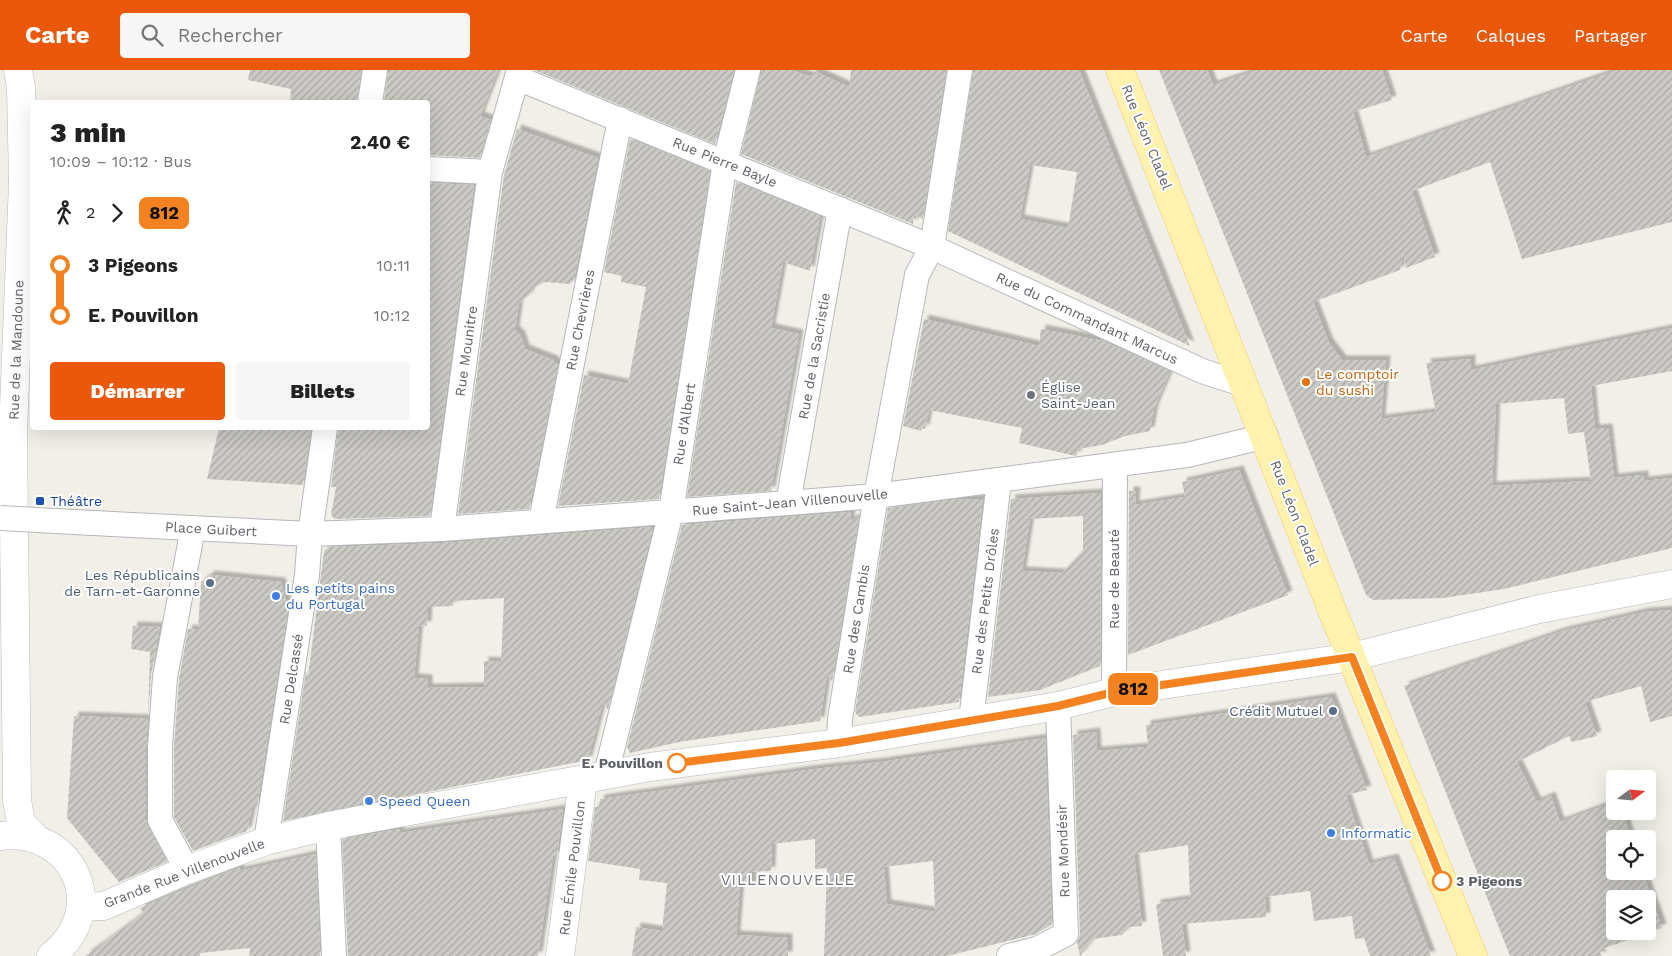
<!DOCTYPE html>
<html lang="fr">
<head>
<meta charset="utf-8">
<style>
  body { margin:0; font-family:"Work Sans",sans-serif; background:#f6f6f6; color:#222; height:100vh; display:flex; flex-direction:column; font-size:19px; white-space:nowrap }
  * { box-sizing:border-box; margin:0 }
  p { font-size:16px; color:#767676 }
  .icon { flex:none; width:28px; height:28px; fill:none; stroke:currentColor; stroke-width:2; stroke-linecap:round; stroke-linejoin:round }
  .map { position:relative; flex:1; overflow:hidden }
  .drawer { position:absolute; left:30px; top:30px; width:400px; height:330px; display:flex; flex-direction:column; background:#fff; border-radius:5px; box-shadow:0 5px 20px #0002 }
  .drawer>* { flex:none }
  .badge { padding:0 10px; border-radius:8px; font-size:18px; line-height:32px }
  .needle { width:32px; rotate:74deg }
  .controls { position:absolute; left:1606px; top:700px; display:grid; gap:10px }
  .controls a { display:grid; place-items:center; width:50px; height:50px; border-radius:5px; background:#fff; box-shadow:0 5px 20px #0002; font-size:25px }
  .map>.badge { position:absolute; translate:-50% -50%; box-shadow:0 0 0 2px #fff }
  .legs { display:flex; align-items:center; gap:8px; height:55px; padding:0 20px; font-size:16px }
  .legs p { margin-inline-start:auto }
  .summary { display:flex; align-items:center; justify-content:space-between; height:85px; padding:0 20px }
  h1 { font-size:28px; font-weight:800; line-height:38px }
  .primary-button { display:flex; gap:10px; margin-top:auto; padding:10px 20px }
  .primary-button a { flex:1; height:58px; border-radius:5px; background:#ea580c; color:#fff; font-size:20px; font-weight:800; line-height:58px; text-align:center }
  .primary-button a+a { background:#f6f6f6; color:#222 }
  ul { padding:0 20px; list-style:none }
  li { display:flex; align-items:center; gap:18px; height:50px; font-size:19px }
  li i { display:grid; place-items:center; width:8px; height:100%; margin:0 6px; background:currentColor }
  li i::after { content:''; width:12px; height:12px; margin:-6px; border:4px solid; border-radius:50%; background:#fff }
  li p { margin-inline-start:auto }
  li:first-child i { background:linear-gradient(#0000 50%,currentColor 0) }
  li:last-child i { background:linear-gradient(currentColor 50%,#0000 0) }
  header { display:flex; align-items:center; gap:30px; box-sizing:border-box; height:70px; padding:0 25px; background:#ea580c; color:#fff }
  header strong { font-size:24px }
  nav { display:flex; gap:28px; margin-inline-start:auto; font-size:18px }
  .search { width:350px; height:45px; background:#f6f6f6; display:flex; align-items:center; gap:12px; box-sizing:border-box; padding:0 18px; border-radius:5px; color:#767676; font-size:19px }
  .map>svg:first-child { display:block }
  .building { fill:url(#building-hatch); fill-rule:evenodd; filter:url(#shadow) }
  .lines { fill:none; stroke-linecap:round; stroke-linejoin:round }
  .minor-casing { stroke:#b5b8bc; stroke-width:26 }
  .tertiary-casing { stroke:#b5b8bc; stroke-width:29 }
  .secondary-casing { stroke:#b6babf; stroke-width:29 }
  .primary-casing { stroke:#f2c960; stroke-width:29 }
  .minor { stroke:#fff; stroke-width:24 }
  .tertiary { stroke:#fff; stroke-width:28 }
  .secondary { stroke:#fff; stroke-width:28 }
  .primary { stroke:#fff2af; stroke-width:28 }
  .minor-bridge-casing { stroke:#b5b8bc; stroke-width:26; stroke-linecap:butt }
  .minor-bridge { stroke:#fff; stroke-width:24 }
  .line-1-casing { stroke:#fff; stroke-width:11 }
  .line-1 { stroke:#f58220; stroke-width:8 }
  .food-dot { fill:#e8710a; stroke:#fff; stroke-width:2 }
  .worship-dot { fill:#6b7280; stroke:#fff; stroke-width:2 }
  .transit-dot { fill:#1a4fb4; stroke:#fff; stroke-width:2 }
  .service-dot { fill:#5c6f8a; stroke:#fff; stroke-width:2 }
  .shop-dot { fill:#3f7fe0; stroke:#fff; stroke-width:2 }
  .stop-1-dot { fill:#fff; stroke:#f58220; stroke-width:2.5 }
  .labels { text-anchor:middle; stroke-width:4; stroke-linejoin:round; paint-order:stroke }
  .street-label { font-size:14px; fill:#5f6368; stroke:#fff }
  .food-label { font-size:14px; fill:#c56008; stroke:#fff; text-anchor:start }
  .worship-label { font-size:14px; fill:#5b616d; stroke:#fff; text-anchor:start }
  .transit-label { font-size:14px; fill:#164399; stroke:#fff; text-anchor:start }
  .service-label { font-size:14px; fill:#4e5e75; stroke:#fff; text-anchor:end }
  .shop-label { font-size:14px; fill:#366cbe; stroke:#fff; text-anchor:start }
  .stop-label { font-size:14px; font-weight:bold; fill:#5f6368; stroke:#fff; text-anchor:end }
  .neighbourhood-label { font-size:15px; letter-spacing:1px; fill:#70757a; stroke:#fff }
</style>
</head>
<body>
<header>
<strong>Carte</strong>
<div class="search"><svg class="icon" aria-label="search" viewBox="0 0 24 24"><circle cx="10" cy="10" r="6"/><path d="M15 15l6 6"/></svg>Rechercher</div>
<nav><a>Carte</a><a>Calques</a><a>Partager</a></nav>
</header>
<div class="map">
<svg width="1672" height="886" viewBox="0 0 1672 886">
  <defs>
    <pattern id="building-hatch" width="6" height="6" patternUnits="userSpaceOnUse" patternTransform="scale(1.25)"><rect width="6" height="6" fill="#cccac5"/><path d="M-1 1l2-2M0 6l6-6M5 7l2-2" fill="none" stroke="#a9a8a4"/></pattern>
    <filter id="shadow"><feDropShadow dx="4.5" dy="-4.5" stdDeviation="1" flood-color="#0004"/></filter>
  </defs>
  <rect width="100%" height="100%" fill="#f1efe8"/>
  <path class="building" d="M250,0H361L357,32H290L291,19L248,10Z
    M388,0H498L480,46L491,50L480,88L428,85V32H384Z
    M534,0H734L715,74Z
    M761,0H792L811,7L814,1L849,17L851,0H946L923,149L914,145L913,154L741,84Z
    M973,0H1079L1190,276L948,161ZM1030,95L1077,102L1068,158L1020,149Z
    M1159,0H1207L1213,15L1258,0H1382L1392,30L1353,42L1366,87L1618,0H1672V152L1522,189L1490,92L1412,121L1435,187L1406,198L1403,182L1400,200L1313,232L1329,273L1342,290H1386L1381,349L1436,342L1426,293L1471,289V300L1672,258V301L1591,316L1595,359L1608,358L1614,408L1644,405V411L1672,408V478L1504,519L1443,528L1373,530L1366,525ZM1564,328L1568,364L1584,362L1591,411L1492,416L1496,334Z
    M517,59L598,88L574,210L570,214L545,212L533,218L528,226L519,233L515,260L521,266L525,279L553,290L558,295L529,439L458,444L504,105Z
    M630,69L710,101L659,429L558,436L584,305L628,314L646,217L621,212L622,206L604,202Z
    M736,112L820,146L810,201L783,192L771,258L799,264L771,421L687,427Z
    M428,113L474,115L430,446L335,449L331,445L336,417H331L338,358H428Z
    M924,249L1039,276L1041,259L1103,271L1170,301L1154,339L1150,361L1125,366L1102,375L1079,379L1076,386L1019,373L1022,358L929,340L925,359L922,358L921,361L903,356Z
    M219,358H311L303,415L207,409Z
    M1239,400L1288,525L1128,585L1129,421H1136L1135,435L1185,427L1182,412Z
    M1101,423L1100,596L1040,620L988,627L1011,429ZM1083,446V481L1062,503L1022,501L1030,449Z
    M983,429L959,632L859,647L855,642L888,438L950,430Z
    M851,442L850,451L859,447L832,612L827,604L820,651L679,672L630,683L627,677L682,455Z
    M653,457L608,640L603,631L588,690L283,751L306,601L308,607L324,481L329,477L443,473ZM504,528L501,592L484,591V617L428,618V609L414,608L419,555L427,556L428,537L453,536L454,531Z
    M211,505L281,512L288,538L257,737L253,734L247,761L193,781L174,747V676L179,609L188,559L198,560L201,512Z
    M1672,540V646L1650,652L1641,616L1585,632L1597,666L1572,672L1569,666L1517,692L1537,732L1551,726L1560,752L1615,732V741H1622L1631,769H1615V801H1642L1662,858L1599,880L1602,886H1510L1404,616L1563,561L1645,542ZM1615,829H1648V861H1615Z
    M133,556L160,557L151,606L146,676V750L167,792L119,812L67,748L74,646L148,649L150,582L131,579Z
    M1331,627L1367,720L1346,725L1369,794L1394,788L1431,886H1370L1364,868L1355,869L1352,846L1314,851L1310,821L1265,827L1266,847L1182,854L1186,886H1163L1156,834L1190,829L1188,775L1134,784L1142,856L1129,857L1122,865L1093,869L1080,886L1077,872L1080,864L1073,665L1096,662L1097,681L1148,677L1146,655Z
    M1045,668L1052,854L1036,864L947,886H824L827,798L815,799V769L772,774L771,801L752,802V817L740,813L736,865L788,868V886H632L636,857L662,861L667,813L639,810L640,799L588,791L595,737H599L600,729L815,699L881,692ZM933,791L935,842L887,834L884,797Z
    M563,739L557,786H553L538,886H348L342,769L399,759L400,763Z
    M316,784L320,886H249L250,878L200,883V886H85L144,843L140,838L240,797L239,801Z"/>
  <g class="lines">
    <g class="minor-casing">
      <path id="minor" d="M517,8L932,177L1202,301L1245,315
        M370,32L375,0
        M428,99L490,102
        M788,433L840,139
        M541,451L620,49
        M112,454L310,464L442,459L788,433L876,426L1187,385L1266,366
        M442,459L490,102L519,0
        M1114,622L1115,395
        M971,651L999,411
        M839,673L840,649L876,426L917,205L932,177L960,0
        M606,704L671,442L725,92L748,0
        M328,756L334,886
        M266,771L307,505L310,464L325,358
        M187,800L160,750V676L165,607L193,458
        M1009,886L1037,879L1066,864L1058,636"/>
    </g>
    <g class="tertiary-casing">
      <path id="tertiary" d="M81,837L104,836L187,800L266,771L328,756L650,697L839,673L1058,636L1114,622L1352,587
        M560,886L583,710"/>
    </g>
    <g class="secondary-casing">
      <path id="secondary" d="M18,0L21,18L23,112L13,362L17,730L21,753L35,767
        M1352,587L1539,539L1672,514
        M0,766C74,757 111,840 51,886"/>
    </g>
    <g class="primary-casing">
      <path id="primary" d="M1120,0L1334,545L1473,886"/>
    </g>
    <use href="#minor" class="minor"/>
    <use href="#tertiary" class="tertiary"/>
    <use href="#secondary" class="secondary"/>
    <use href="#primary" class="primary"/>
    <g class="minor-bridge-casing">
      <path id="minor-bridge" d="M0,448L112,454"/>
    </g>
    <use href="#minor-bridge" class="minor-bridge"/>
  </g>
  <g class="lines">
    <g class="line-1-casing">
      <path id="line-1" d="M677,693L839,673L1058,636L1114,622L1352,587L1442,811"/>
    </g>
    <use href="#line-1" class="line-1"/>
  </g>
  <circle class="food-dot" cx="1306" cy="312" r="5"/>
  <circle class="worship-dot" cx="1031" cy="325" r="5"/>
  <rect class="transit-dot" x="35" y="426" width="10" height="10" rx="2.5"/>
  <g class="service-dot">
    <circle cx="210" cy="513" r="5"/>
    <circle cx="1333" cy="641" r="5"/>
  </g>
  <g class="shop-dot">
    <circle cx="276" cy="526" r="5"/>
    <circle cx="369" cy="731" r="5"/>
    <circle cx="1331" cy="763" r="5"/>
  </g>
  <g class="stop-1-dot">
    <circle cx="677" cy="693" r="9"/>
    <circle cx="1442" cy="811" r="9"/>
  </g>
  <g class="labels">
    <g class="street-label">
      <text transform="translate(1147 67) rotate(68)" y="5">Rue Léon Cladel</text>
      <text transform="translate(725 92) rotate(22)" y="5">Rue Pierre Bayle</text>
      <text transform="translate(1087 248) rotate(25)" y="5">Rue du Commandant Marcus</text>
      <text transform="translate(580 250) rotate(-79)" y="5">Rue Chevrières</text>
      <text transform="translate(16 280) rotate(-88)" y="5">Rue de la Mandoune</text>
      <text transform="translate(466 281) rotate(-82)" y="5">Rue Mounitre</text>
      <text transform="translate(814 286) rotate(-80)" y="5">Rue de la Sacristie</text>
      <text transform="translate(684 354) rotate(-81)" y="5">Rue d'Albert</text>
      <text transform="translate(790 432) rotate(-5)" y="5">Rue Saint-Jean Villenouvelle</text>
      <text transform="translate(1295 443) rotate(69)" y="5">Rue Léon Cladel</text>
      <text transform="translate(211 459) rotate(3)" y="5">Place Guibert</text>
      <text transform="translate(1114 509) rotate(-90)" y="5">Rue de Beauté</text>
      <text transform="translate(985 531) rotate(-83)" y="5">Rue des Petits Drôles</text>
      <text transform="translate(856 549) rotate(-81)" y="5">Rue des Cambis</text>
      <text transform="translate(291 609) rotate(-81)" y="5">Rue Delcassé</text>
      <text transform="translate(1063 781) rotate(-92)" y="5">Rue Mondésir</text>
      <text transform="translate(572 798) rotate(-83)" y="5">Rue Émile Pouvillon</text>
      <text transform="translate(184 803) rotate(-21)" y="5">Grande Rue Villenouvelle</text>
    </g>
    <g class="food-label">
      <text x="1316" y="309">Le comptoir<tspan x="1316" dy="16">du sushi</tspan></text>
    </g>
    <g class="worship-label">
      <text x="1041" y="322">Église<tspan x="1041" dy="16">Saint-Jean</tspan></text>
    </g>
    <g class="transit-label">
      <text x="50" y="436">Théâtre</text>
    </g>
    <g class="service-label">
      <text x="200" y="510">Les Républicains<tspan x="200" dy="16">de Tarn-et-Garonne</tspan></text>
      <text x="1323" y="646">Crédit Mutuel</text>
    </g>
    <g class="shop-label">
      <text x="286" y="523">Les petits pains<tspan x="286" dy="16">du Portugal</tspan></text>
      <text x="379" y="736">Speed Queen</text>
      <text x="1341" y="768">Informatic</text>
    </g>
    <g class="stop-label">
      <text x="663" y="698">E. Pouvillon</text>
      <text x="1456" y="816" text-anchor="start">3 Pigeons</text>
    </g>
    <g class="neighbourhood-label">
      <text x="788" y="815">VILLENOUVELLE</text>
    </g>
  </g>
</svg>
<div class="controls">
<a><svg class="needle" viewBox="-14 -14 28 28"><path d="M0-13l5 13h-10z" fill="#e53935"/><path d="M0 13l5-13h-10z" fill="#767676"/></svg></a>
<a><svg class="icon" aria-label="locate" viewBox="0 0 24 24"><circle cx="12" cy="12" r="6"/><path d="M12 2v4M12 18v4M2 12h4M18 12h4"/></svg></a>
<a><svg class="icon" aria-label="layers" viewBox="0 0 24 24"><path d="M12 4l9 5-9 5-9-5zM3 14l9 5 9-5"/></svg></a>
</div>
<b class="badge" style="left:1133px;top:619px;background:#f58220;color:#111">812</b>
<section class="drawer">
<div class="summary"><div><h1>3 min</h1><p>10:09 – 10:12 · Bus</p></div><b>2.40 €</b></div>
<div class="legs"><svg class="icon" aria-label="walk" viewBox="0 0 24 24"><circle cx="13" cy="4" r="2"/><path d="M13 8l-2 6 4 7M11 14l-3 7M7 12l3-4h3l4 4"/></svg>2<svg class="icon" aria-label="forward" viewBox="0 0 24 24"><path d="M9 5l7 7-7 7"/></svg><b class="badge" style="background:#f58220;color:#111">812</b></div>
<ul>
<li><i style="color:#f58220"></i><b>3 Pigeons</b><p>10:11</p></li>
<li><i style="color:#f58220"></i><b>E. Pouvillon</b><p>10:12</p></li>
</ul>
<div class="primary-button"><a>Démarrer</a><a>Billets</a></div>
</section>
</div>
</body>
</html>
